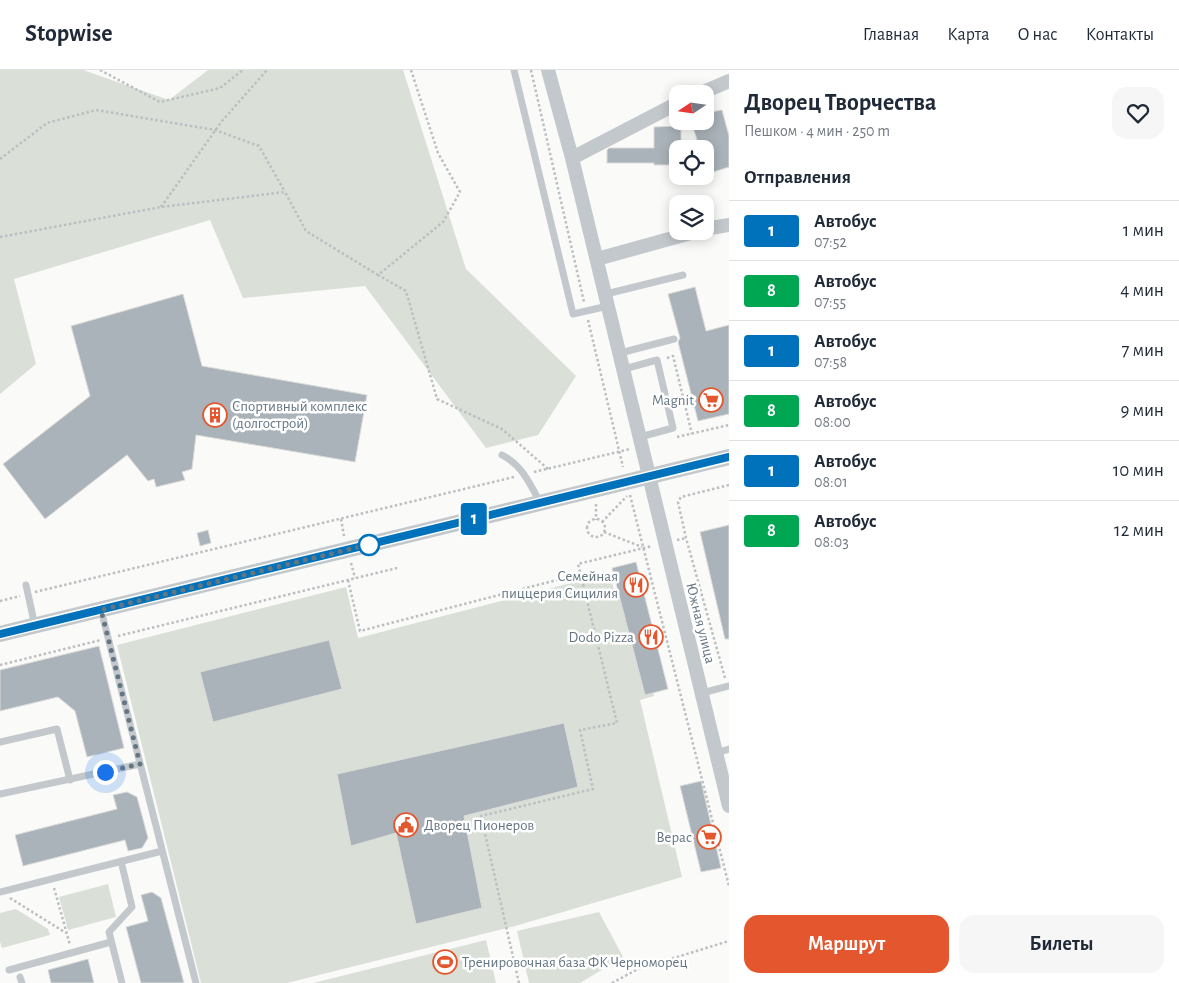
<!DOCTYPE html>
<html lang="ru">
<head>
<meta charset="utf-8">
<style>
  body { margin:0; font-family:"Alegreya Sans",sans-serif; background:#f6f6f7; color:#1f2937; height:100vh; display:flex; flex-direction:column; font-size:19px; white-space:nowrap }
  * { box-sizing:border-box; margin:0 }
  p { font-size:16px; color:#747a83 }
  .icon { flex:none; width:28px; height:28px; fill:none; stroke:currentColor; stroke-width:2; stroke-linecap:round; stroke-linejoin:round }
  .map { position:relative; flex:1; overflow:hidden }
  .sheet { display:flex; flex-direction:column; background:#fff; width:450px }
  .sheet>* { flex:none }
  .badge { padding:0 10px; border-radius:4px; font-size:18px; line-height:32px }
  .needle { width:32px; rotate:257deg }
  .buttons { position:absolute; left:669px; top:15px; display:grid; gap:10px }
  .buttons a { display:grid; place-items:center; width:45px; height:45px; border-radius:10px; background:#fff; box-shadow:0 2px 12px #0003; font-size:25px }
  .you { position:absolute; width:25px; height:25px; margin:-12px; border:4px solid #fff; border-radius:50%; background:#1a73e8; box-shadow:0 0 0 8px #1a73e833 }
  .map>.badge { position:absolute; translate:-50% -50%; box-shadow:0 0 0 2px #fff }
  h2 { padding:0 15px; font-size:19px; line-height:45px }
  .round { display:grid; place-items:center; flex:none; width:52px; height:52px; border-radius:15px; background:#f6f6f7 }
  .head { display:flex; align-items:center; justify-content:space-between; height:85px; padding:0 15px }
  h1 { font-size:24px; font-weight:700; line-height:38px }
  .button { display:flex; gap:10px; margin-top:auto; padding:10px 15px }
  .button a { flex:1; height:58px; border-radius:15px; background:#e4572e; color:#fff; font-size:20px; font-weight:700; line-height:58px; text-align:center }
  .button a+a { background:#f6f6f7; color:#1f2937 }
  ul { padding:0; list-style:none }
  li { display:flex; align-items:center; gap:15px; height:60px; padding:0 15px; border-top:1px solid #e0e1e3 }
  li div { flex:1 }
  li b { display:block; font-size:19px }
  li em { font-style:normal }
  li .badge { min-width:55px; font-weight:700; text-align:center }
  header { display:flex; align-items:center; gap:30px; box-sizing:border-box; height:70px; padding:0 25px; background:#fff; border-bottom:1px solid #e0e1e3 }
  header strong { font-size:24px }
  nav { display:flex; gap:28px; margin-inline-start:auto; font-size:18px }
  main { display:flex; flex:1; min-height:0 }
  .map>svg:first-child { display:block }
  .green { fill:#dadfd7 }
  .building { fill:#aab3b9; stroke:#dcdcda }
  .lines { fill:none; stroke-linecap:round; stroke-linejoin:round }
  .path { stroke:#bbbfc2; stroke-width:2.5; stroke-dasharray:2.5 2.5; stroke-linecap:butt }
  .service { stroke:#c3c8cc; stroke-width:7 }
  .minor { stroke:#c3c8cc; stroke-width:14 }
  .tertiary { stroke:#c3c8cc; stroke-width:16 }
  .line-casing { stroke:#fff; stroke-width:11 }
  .line { stroke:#0072bc; stroke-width:8 }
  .walk { stroke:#657683; stroke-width:5; stroke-dasharray:0 9 }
  .stop-dot { fill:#fff; stroke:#0072bc; stroke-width:2.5 }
  .labels { text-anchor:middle; stroke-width:5; stroke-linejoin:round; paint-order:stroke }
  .poi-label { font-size:15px; fill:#657683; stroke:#fff; text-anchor:end }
  .street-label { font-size:15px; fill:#657683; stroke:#fff }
</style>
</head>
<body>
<header>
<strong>Stopwise</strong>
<nav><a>Главная</a><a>Карта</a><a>О нас</a><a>Контакты</a></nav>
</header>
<main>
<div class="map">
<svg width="729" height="913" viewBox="0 0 729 913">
  <rect width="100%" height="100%" fill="#fafaf8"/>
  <path class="green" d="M0,0H83L169,30L208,0H403L466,199L576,306L538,365L486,378L365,216L243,228L210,150L14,209L36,294L0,324Z
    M610,503L614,520L627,517L654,626L640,630L682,807L515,856L287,913H201L117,575L346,517L358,568Z
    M108,814L116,847L68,860L59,827Z
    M16,839L48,859L50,865L2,878L0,872V843Z
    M599,842L623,887L580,913H529L517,861Z
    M486,870L496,913H313Z"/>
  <path class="building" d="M722,40L729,66V97L707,104L705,97V79H700L691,51H705V43Z
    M681,56V79H678V95H654V93H607V80L609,78H654V57Z
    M695,217L706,261L729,255V344L698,351L678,272L680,268L668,224Z
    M183,224L202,296L367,325L355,392L196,365L192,399L182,402L185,410L156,417L154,409L148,411L127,385L45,449L3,394L90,326L71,256Z
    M729,455V569H725L700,462Z
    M208,460L211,473L200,476L197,463Z
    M636,492L668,619L645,625L612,498Z
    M329,570L342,619L213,652L200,602Z
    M99,576L124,678L87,687L75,641L58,627L0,641V600Z
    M564,653L578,717L464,746L482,838L416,854L396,763L351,776L337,704Z
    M701,711L721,798L701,802L680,716Z
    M127,722L137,727L148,768L142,778L128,781L125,770L23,796L15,765L117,739L113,725Z
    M152,822L161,828L184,913H141L126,857L148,851L141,825Z
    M88,889L94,913H51L48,900Z"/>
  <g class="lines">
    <path class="path" d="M100,0L160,32L220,18L243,0
      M411,0L438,83L460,122L443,152L378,205L406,221L437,329L502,359L548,399
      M531,0L584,232
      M0,89L47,53L96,40L215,60L259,76L285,122
      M161,137L222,51L267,0
      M0,167L161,137L285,122L306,161L378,205
      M588,250L623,397
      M667,288L673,286L692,364
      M677,367L729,355
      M534,402L630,379
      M630,425L729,816
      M596,434V450
      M341,449L344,466
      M587 458a9 9 0 1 1 18 0a9 9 0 1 1-18 0Z
      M602,452L627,426
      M604,462L642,477
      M677,470L686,468
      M351,493L355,508
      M348,510L360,561L580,504
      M35,522L514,407
      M0,531L20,526
      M118,566L397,498
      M0,595L101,570
      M725,608L686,468L678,432L681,427L729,415
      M54,818L70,875
      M10,828L66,863
      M519,913L481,746L593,719L580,660L617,653L578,494L652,476
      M612,913L638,899L729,871"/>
    <path class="service" d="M514,0L573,244L608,236
      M606,224L683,205
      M620,283L674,269
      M624,299L657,290L673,358L640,367
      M502,385C523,396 529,413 540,432
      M26,515L35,556
      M101,540L196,913
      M702,623L729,616
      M0,672L57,659L70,710
      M716,683L729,679
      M0,724L140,694
      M121,791L132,837L109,862L122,913
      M0,822L162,781
      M9,900L111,872
      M20,907L22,913"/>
    <path class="minor" d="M548,0L572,88L729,736
      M699,24L729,11
      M572,88L678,33
      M705,159L729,155
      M597,189L698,161"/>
    <path class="tertiary" d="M0,564L729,387"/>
  </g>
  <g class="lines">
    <g class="line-casing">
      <path id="line" d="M0,564L729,387"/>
    </g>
    <use href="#line" class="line"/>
    <path class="walk" d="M105,702L140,694L101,540L375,473L369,475"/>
  </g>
  <defs>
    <g id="supermarket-ring" transform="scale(1.25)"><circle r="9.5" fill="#fff" stroke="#e4572e" stroke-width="1.5"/><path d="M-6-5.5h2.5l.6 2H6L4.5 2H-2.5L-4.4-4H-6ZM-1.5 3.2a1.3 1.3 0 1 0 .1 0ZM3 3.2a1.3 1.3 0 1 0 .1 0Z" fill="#e4572e"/></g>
    <g id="building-ring" transform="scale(1.25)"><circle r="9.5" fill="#fff" stroke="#e4572e" stroke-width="1.5"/><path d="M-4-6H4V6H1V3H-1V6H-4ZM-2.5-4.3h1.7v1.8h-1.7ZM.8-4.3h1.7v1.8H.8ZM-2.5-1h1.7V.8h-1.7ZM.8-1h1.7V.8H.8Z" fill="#e4572e"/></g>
    <g id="restaurant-ring" transform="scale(1.25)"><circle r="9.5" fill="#fff" stroke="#e4572e" stroke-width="1.5"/><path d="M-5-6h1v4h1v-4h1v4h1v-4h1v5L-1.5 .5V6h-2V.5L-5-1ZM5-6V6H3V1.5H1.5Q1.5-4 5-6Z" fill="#e4572e"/></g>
    <g id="civic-ring" transform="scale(1.25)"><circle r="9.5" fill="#fff" stroke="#e4572e" stroke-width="1.5"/><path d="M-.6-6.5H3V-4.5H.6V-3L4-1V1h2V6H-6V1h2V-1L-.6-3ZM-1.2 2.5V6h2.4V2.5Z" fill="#e4572e"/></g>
    <g id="stadium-ring" transform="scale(1.25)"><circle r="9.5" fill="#fff" stroke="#e4572e" stroke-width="1.5"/><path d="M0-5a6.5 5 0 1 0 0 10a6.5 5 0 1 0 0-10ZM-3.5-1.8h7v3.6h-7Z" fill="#e4572e"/></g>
  </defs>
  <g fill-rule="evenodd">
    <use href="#supermarket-ring" x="711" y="330"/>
    <use href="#building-ring" x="215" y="345"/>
    <use href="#restaurant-ring" x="636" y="515"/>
    <use href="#restaurant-ring" x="651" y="567"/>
    <use href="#civic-ring" x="406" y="755"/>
    <use href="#supermarket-ring" x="709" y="767"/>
    <use href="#stadium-ring" x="445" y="892"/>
  </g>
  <circle class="stop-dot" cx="369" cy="475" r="10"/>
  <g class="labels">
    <g class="poi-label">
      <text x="694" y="335">Magnit</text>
      <text x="232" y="341" text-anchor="start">Спортивный комплекс<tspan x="232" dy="17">(долгострой)</tspan></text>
      <text x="618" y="511">Семейная<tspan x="618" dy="17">пиццерия Сицилия</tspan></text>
      <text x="634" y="572">Dodo Pizza</text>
      <text x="424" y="760" text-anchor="start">Дворец Пионеров</text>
      <text x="692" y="772">Верас</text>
      <text x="462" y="897" text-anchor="start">Тренировочная база ФК Черноморец</text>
    </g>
    <g class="street-label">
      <text transform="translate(701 553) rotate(76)" y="5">Южная улица</text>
    </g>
  </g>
</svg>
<div class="buttons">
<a><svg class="needle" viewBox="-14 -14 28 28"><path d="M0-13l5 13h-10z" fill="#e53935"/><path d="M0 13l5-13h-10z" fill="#747a83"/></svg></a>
<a><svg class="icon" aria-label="locate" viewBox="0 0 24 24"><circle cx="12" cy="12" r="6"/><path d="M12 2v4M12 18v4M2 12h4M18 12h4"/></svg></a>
<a><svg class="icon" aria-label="layers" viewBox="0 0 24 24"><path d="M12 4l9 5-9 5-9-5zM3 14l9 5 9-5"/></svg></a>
</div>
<div class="you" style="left:105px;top:702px"></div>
<b class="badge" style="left:474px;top:449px;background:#0072bc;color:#fff">1</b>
</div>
<section class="sheet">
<div class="head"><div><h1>Дворец Творчества</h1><p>Пешком · 4 мин · 250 m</p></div><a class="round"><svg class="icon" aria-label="heart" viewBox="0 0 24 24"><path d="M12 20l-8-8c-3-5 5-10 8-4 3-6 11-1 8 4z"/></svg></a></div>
<h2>Отправления</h2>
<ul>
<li><span class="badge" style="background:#0072bc;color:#fff">1</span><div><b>Автобус</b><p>07:52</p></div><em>1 мин</em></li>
<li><span class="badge" style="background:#00a651;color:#fff">8</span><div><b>Автобус</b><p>07:55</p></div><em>4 мин</em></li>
<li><span class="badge" style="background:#0072bc;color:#fff">1</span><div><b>Автобус</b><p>07:58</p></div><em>7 мин</em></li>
<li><span class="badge" style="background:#00a651;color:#fff">8</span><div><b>Автобус</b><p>08:00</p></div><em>9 мин</em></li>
<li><span class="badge" style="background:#0072bc;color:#fff">1</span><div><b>Автобус</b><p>08:01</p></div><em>10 мин</em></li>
<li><span class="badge" style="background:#00a651;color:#fff">8</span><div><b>Автобус</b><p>08:03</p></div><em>12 мин</em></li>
</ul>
<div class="button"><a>Маршрут</a><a>Билеты</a></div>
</section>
</main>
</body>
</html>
